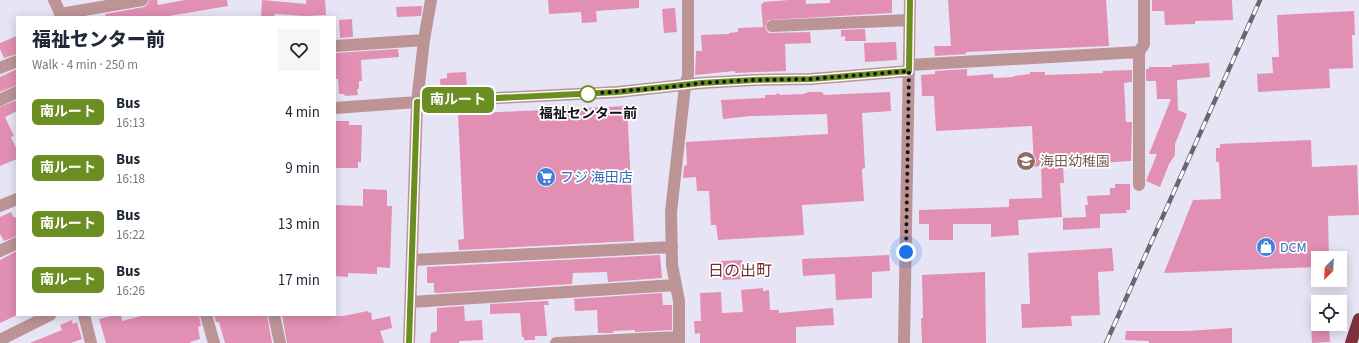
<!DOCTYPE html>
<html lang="en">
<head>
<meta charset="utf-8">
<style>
  body { margin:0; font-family:"Source Sans 3","Noto Sans JP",sans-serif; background:#f6f6f7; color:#1f2937; height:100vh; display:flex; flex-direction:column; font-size:15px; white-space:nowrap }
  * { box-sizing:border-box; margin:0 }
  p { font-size:13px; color:#747a83 }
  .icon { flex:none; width:22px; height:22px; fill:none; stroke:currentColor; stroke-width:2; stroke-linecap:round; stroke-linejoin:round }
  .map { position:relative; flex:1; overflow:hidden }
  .drawer { position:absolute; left:16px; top:16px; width:320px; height:300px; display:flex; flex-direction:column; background:#fff; border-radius:0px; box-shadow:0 2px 10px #0003 }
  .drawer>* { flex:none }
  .badge { padding:0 8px; border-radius:6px; font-size:14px; line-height:26px }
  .needle { width:26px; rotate:204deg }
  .buttons { position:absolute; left:1311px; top:251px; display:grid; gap:8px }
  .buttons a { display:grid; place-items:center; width:36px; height:36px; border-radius:0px; background:#fff; box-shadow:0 2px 10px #0003; font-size:20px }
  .you { position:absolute; width:20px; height:20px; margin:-10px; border:3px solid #fff; border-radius:50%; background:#1a73e8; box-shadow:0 0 0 6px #1a73e833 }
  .map>.badge { position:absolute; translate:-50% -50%; box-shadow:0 0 0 2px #fff }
  .round { display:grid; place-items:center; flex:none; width:42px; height:42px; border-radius:0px; background:#f6f6f7 }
  .summary { display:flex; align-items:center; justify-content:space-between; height:68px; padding:0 16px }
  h1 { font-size:19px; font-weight:800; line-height:30px }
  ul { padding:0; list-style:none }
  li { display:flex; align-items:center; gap:12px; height:56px; padding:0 16px }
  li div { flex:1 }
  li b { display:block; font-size:15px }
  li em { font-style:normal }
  li .badge { min-width:44px; font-weight:700; text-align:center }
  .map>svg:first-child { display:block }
  .building { fill:#e18fb3 }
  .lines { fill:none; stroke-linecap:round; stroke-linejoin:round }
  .minor { stroke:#bc9496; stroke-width:12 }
  .highway { stroke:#80323d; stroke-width:12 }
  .rail-casing { stroke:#686770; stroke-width:4.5 }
  .rail { stroke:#fff; stroke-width:3; stroke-dasharray:9; stroke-linecap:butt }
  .line-casing { stroke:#fff; stroke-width:9 }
  .line { stroke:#6b8e23; stroke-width:6 }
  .walk { stroke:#131217; stroke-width:4; stroke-dasharray:0 7.2 }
  .stop-dot { fill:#fff; stroke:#6b8e23; stroke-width:2 }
  .labels { text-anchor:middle; stroke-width:3.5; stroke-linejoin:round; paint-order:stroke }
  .stop-label { font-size:14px; font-weight:bold; fill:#131217; stroke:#fff }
  .education-label { font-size:14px; fill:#785e54; stroke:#fff; text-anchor:start }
  .shop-label { font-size:14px; fill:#366cbe; stroke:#fff; text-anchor:start }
  .quarter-label { font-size:16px; fill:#762f33; stroke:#fff }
</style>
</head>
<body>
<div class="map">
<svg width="1359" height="343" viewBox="0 0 1359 343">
  <rect width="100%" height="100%" fill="#e7e5f5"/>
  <path class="building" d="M149,0H157L158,5L185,0H227L228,6L163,17H106L105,14L144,7L147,5Z
    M262,0L306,4V0H325L326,15L306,16L275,14L274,17L261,16Z
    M548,0H639V8L596,11L597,22L582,23L581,12L549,14Z
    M789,0H806V4L830,3V0H892V13L768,20L765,26L766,30L769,33L810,32L811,43L785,44L786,71L735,73V71L695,75L696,51H702L701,35L729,34V33L738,32V28L763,27L761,4H763V2Z
    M948,0H1106L1109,46L966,52V54L935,56L934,46H951Z
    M1152,0H1232L1233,20L1195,21V24L1165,25L1164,11H1152Z
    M422,6L421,16L397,17L396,7Z
    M675,8L677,32L664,33L662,9Z
    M1354,11L1355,35H1352L1353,68L1329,69L1330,88L1258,92L1257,74L1273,73L1272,57H1279L1277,15Z
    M352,19L353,37L340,38L339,20Z
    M865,29L866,41H845V36L841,37V30Z
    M17,36V54L4,58L0,49V43Z
    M896,42L897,60L865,62L864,43Z
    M398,49L399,57L361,60L362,81H359V89H357L358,95L345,96L344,94H339L338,79H335V53Z
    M1209,63L1210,77L1177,80L1178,110L1187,114L1175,144V155L1169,164L1160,187L1146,181L1157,154H1149L1171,99H1157L1156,81H1146V69H1149V67H1172V65Z
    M17,69V85L0,92V77Z
    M967,69V76L993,74L994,78L1014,77V76L1030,74V72H1045V75L1103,73V71L1132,70V82L1124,83L1126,122H1132L1131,161L1063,165L1064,183H1060L1062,217L1018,220L1019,235L991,237V224H953V240H929V224H919V210L1009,207V199L1042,198L1041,166L1034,167L1032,126L936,131L934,96H922L921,75L935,74V71Z
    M466,72L467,92L441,93L440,79L447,78V73Z
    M809,92H822L824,95L890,92L891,111L862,113L865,168L862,169L864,201L802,205L804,235L718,240L716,225H711L709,191H697L696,177L683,178L684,166L687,165L686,142L828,134L827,114L751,116L723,119L721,100L765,98V95H775L778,93L780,95L803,94Z
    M17,100V111L5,117L14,136L11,137L17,150V159L0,166V107Z
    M627,106L634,241L459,250L458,240L464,239L458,114Z
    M336,121H349V125H362L361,162H358V168H336Z
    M1311,140L1312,167L1357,165L1359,215L1328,216L1329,258H1318V267L1164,273L1193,200L1221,199L1219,162H1216V148H1220V144Z
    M1115,184H1130V210H1126L1127,213L1100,214V228L1063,230V218L1086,217L1085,205H1088L1087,196L1110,195V188H1115Z
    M363,189L387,190V206H392L390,268L377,267V274L348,273V277L335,276V205L363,206Z
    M11,212L14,218L17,216V236L4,241L0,234V217Z
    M1112,248L1114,271L1098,272L1100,315L1071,316L1072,326L1022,328L1021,304H1030L1028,253Z
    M17,251V315L0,323V260Z
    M660,255L662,278L608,282L607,272L573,273L572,284L437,293L434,292V283H427V267Z
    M889,255L890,271L872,272V298L836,300L835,274L803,276L802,259Z
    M742,260L743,279L723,280L721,261Z
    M985,272L986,343H922L921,318H923L922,275Z
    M763,288V291L769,290L770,310H779V313L833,308L834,325L796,327V343H700V333L695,334L694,321H701L700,293L721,292L722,313L743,312L741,290Z
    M662,293L663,305H672V330L635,332V330L613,331V333H598L597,310L575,311L574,299Z
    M548,301L549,305H544L547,336H535V340H524V337H522L520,313L490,314V304Z
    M464,306L465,321L482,320L483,340L459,341V343H430L431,333L437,331V308Z
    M368,311L369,313L371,312L372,320L390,316L392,328L380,331L384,343H287L282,315L343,316Z
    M115,315H121L122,321L145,315H199L201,326L198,327L200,339L190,342L191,343H106L99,319Z
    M214,315H267L272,343H225L219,322H216Z
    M72,320L73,324L77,322L82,339L71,343H30L62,330L60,325Z
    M1329,325L1330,342L1312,343L1311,326Z
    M1232,328V343H1149V341L1125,340L1126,331H1187Z"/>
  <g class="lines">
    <path class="minor" d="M54,0L62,17
      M60,14L142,0
      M772,26L909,20
      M335,46L424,40
      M909,65L1139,52L1144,44V0
      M0,68L17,61
      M0,100L17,92
      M335,108L417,102L618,92L701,83L754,80L811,79L909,71
      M1139,185V52
      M0,206L17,199
      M0,251L17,243
      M412,260L672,247
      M411,302L676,285
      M84,315L91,343
      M206,315L214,343
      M274,315L280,343
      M0,340L50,315
      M409,343L417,102L424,40L431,0
      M556,343L679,337
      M679,343V301L672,265L671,212L685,86L688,75V0
      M904,343L910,0"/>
    <path class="highway" d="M1351,343L1359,319"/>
    <g class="rail-casing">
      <path id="rail" d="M1106,343L1260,0"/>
    </g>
    <use href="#rail" class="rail"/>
  </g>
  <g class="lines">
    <g class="line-casing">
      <path id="line" d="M409,343L417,102L618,92L701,83L754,80L811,79L909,71L910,0"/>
    </g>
    <use href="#line" class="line"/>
    <path class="walk" d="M588,94L671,87L701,83L754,80L811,79L909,71L906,252"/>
  </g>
  <defs>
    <g id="school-disc" transform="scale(1)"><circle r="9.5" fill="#8d6e63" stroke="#fff"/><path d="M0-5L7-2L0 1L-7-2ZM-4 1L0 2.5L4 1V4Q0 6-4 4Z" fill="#fff"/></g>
    <g id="supermarket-disc" transform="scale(1)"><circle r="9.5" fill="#3f7fe0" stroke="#fff"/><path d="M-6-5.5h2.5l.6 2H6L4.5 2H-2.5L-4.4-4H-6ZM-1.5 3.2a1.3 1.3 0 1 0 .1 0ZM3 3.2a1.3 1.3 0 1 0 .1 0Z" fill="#fff"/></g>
    <g id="shop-disc" transform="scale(1)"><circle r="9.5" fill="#3f7fe0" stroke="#fff"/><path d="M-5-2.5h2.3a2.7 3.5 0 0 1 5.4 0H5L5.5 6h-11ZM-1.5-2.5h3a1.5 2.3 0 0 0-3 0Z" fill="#fff"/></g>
  </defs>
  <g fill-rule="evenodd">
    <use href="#school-disc" x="1026" y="161"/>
    <use href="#supermarket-disc" x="546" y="177"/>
    <use href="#shop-disc" x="1266" y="247"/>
  </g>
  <circle class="stop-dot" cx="588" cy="94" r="8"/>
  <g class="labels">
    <g class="stop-label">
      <text x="588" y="118">福祉センター前</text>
    </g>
    <g class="education-label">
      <text x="1040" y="166">海田幼稚園</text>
    </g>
    <g class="shop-label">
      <text x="560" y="182">フジ 海田店</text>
      <text x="1280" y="252">DCM</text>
    </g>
    <g class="quarter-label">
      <text x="740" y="276">日の出町</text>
    </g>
  </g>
</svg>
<div class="buttons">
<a><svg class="needle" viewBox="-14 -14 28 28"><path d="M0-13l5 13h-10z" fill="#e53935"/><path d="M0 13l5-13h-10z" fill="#747a83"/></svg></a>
<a><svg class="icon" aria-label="locate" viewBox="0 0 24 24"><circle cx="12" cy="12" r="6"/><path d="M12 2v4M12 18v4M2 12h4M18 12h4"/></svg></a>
</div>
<div class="you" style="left:906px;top:252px"></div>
<b class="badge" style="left:458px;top:100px;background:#6b8e23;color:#fff">南ルート</b>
<section class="drawer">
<div class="summary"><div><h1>福祉センター前</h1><p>Walk · 4 min · 250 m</p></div><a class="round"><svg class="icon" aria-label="heart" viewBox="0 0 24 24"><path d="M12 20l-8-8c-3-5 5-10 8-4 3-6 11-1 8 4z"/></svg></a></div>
<ul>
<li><span class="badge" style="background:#6b8e23;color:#fff">南ルート</span><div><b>Bus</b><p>16:13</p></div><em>4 min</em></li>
<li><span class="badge" style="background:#6b8e23;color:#fff">南ルート</span><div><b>Bus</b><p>16:18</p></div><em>9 min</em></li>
<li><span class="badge" style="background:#6b8e23;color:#fff">南ルート</span><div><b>Bus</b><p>16:22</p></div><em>13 min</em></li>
<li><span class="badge" style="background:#6b8e23;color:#fff">南ルート</span><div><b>Bus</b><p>16:26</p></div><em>17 min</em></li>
</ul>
</section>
</div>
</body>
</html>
